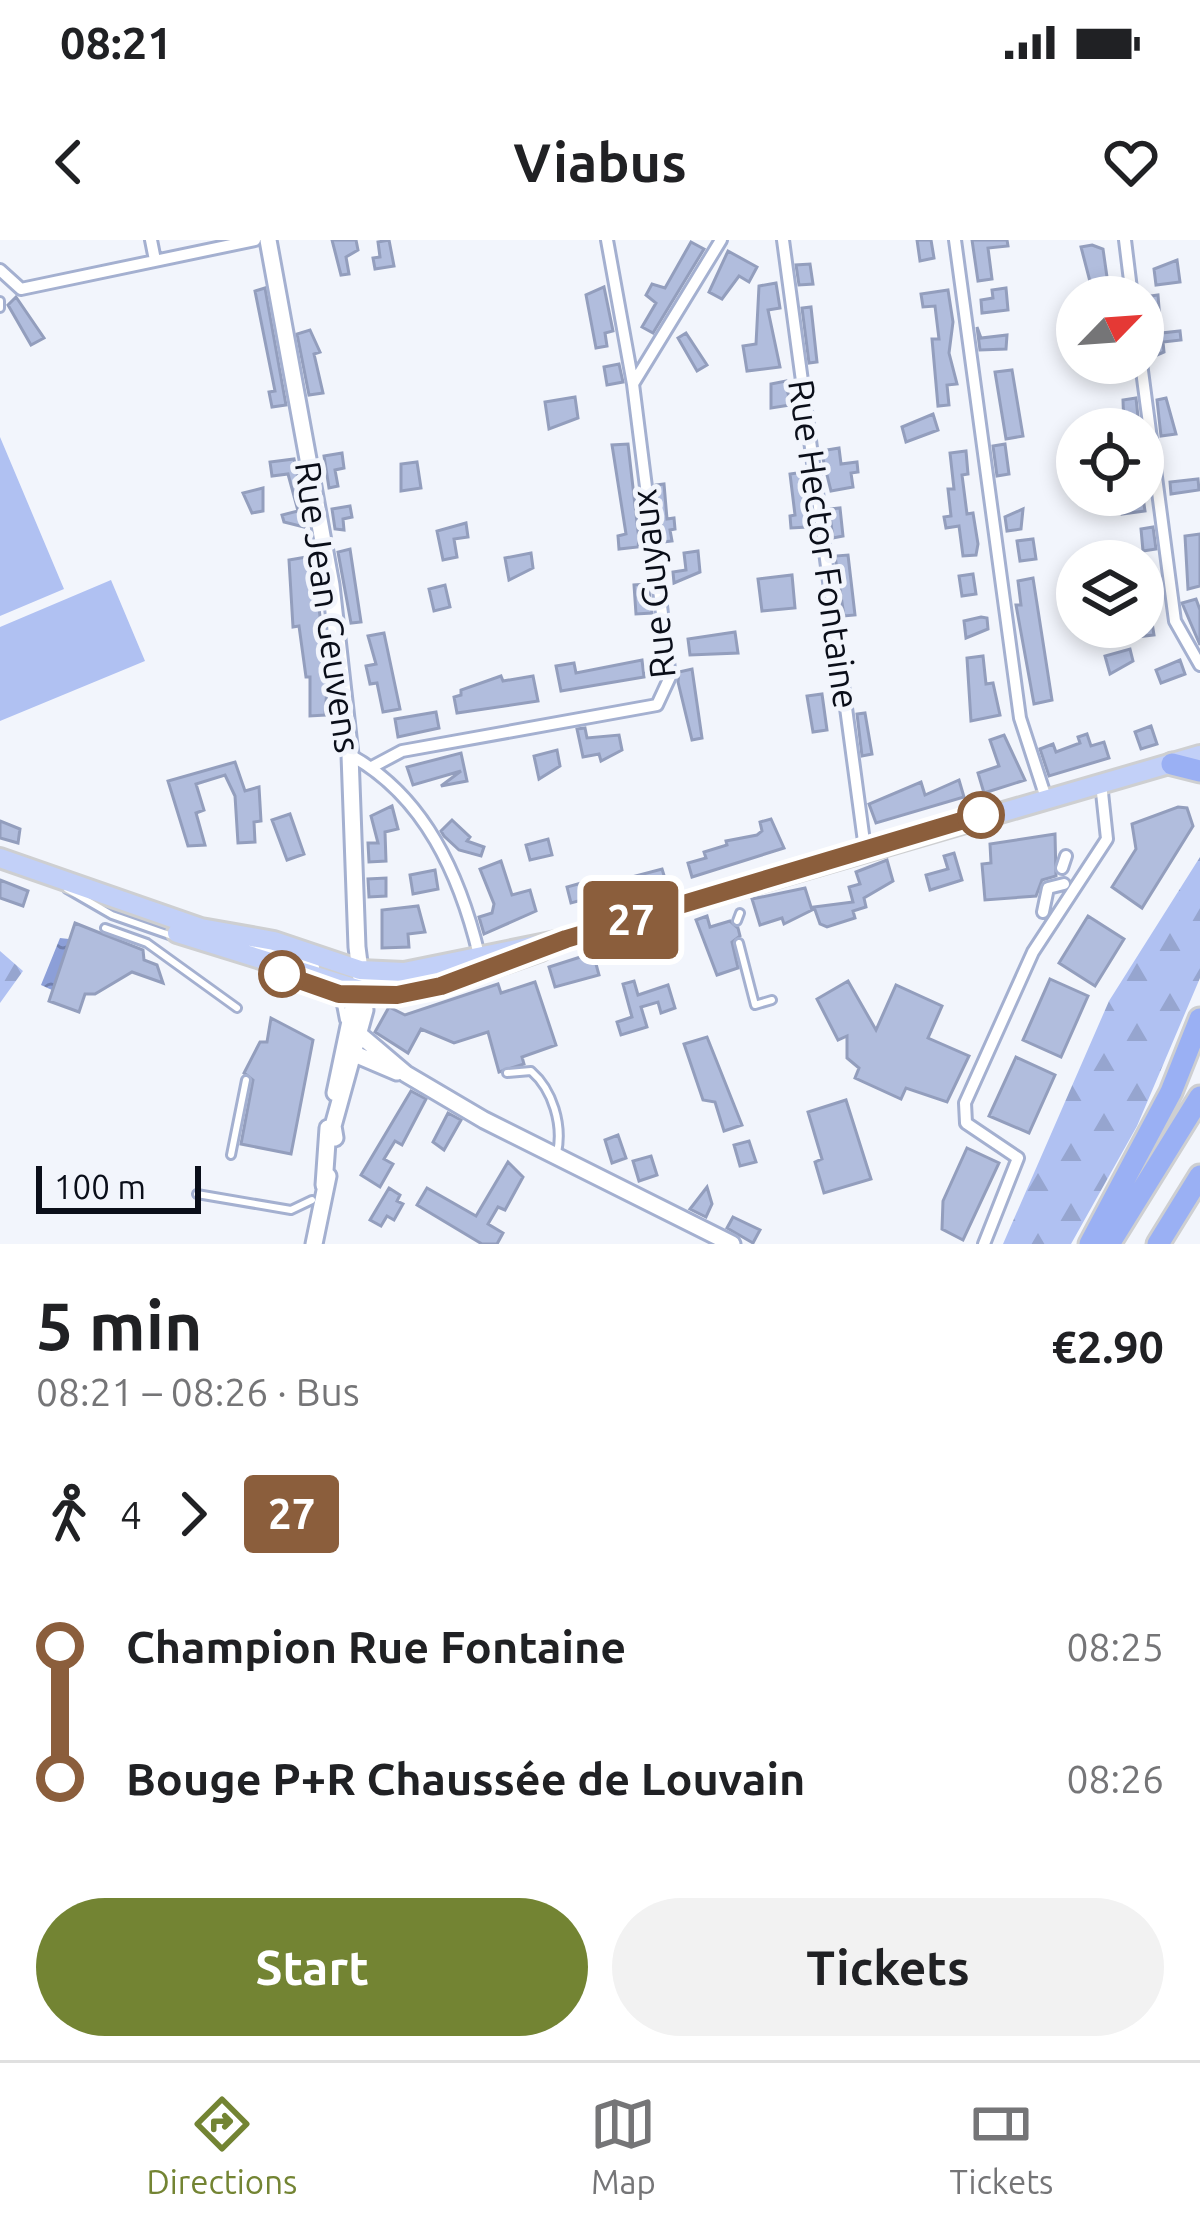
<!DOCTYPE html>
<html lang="en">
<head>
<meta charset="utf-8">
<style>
  body { margin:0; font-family:Ubuntu,sans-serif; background:#f2f2f2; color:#202124; height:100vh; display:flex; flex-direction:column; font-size:45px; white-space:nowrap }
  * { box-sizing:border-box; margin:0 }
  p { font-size:39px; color:#757577 }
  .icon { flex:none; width:66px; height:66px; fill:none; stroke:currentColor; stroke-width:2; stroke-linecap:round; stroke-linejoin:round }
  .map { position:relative; height:1004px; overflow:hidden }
  .details { display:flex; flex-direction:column; background:#fff; flex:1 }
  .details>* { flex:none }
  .badge { padding:0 24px; border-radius:9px; font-size:42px; line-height:78px }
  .needle { width:78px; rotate:65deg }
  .buttons { position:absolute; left:1056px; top:36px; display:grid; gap:24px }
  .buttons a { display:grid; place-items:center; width:108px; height:108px; border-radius:50%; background:#fff; box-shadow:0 6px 18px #0003; font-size:60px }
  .scale { position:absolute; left:36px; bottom:30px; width:165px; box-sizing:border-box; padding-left:12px; border:6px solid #0a0e19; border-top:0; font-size:33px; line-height:42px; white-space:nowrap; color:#0a0e19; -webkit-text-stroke:9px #f2f5fc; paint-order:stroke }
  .map>.badge { position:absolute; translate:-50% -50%; box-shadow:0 0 0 6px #fff }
  .legs { display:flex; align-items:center; gap:18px; height:132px; padding:0 36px; font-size:39px }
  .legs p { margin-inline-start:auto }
  .head { display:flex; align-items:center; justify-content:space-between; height:204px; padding:0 36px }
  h1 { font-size:66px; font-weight:700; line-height:90px }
  .action { display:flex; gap:24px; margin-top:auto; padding:24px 36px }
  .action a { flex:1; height:138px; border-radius:72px; background:#738433; color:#fff; font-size:48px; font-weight:700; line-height:138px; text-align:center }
  .action a+a { background:#f2f2f2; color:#202124 }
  ul { padding:0 36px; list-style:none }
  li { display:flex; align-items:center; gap:42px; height:132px; font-size:45px }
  li i { display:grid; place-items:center; width:18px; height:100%; margin:0 15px; background:currentColor }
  li i::after { content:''; width:30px; height:30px; margin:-15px; border:9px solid; border-radius:50%; background:#fff }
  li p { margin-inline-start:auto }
  li:first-child i { background:linear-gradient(#0000 50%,currentColor 0) }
  li:last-child i { background:linear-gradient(currentColor 50%,#0000 0) }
  .status { display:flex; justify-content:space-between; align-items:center; height:84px; padding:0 60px; background:#fff; direction:ltr }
  .status svg { height:33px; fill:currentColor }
  header { display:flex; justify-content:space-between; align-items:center; height:156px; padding:0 36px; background:#fff; font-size:54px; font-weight:700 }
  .tab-bar { display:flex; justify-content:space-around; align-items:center; height:168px; border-top:3px solid #e0e0e0; background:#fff; font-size:33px; color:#757577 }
  .tab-bar a { display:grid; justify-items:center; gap:6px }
  .tab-bar .current { color:#738433 }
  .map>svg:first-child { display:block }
  .forest { fill:url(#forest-firs) }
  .pitch { fill:#b0c1f2 }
  .water { fill:url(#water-ripples) }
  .building { fill:#b1bddd; stroke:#939ebd; stroke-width:3 }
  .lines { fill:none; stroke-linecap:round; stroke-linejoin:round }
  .lane-casing { stroke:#a4b0d0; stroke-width:12 }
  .street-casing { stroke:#a4b0d0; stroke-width:16 }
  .secondary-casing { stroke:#a4b0d0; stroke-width:21 }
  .primary-casing { stroke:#cecfd1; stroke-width:24 }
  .highway-casing { stroke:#cecfd1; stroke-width:27 }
  .lane { stroke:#fff; stroke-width:6 }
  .street { stroke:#fff; stroke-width:10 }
  .secondary { stroke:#fff; stroke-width:15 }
  .primary { stroke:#c2d0f8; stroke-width:18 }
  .highway { stroke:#9ab0f4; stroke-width:21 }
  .line-1-casing { stroke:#fff; stroke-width:27 }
  .line-1 { stroke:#8b5e3c; stroke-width:18 }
  .stop-1-dot { fill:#fff; stroke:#8b5e3c; stroke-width:6 }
  .labels { text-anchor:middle; stroke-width:10; stroke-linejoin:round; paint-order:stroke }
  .street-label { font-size:36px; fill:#0a0e19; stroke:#f2f5fc }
</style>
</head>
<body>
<div class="status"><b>08:21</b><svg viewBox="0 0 49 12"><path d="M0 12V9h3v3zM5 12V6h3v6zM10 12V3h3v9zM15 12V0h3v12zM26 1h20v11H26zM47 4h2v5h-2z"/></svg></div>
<header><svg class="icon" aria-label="back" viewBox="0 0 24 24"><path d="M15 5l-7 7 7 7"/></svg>Viabus<svg class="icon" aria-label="heart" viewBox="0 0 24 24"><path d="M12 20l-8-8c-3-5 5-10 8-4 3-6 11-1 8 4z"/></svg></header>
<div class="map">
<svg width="1200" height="1004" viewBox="0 0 1200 1004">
  <defs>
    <pattern id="forest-firs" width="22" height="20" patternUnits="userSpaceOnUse" patternTransform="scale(3)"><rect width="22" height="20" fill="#b0c1f2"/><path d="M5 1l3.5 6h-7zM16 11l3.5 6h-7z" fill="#96a5cf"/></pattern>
    <pattern id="water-ripples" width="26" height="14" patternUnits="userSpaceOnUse" patternTransform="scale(3)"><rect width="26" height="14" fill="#8c9fd8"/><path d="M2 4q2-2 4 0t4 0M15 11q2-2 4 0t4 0" fill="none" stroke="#7180ae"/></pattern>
  </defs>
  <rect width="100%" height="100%" fill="#f2f5fc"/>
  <path class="forest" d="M1200,617V738L1137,886L1071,1004H1003L1109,761Z
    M0,711L23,731L0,763Z"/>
  <path class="pitch" d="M0,197L64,349L0,376Z
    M111,340L145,421L0,481V387Z"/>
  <path class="water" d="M60,698L69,699L52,750L41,745Z"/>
  <path class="building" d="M332,0H356L358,10L346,17L349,34L341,35Z
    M389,0L394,26L375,29L373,18L380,17L378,2Z
    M917,0H931L934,18L920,21Z
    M972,0H1007L1008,6L988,8L992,39L978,41Z
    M691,2L704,9L653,93L642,87L656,63L646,55L652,44L665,48Z
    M1092,5L1103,9L1109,51L1093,53L1081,7Z
    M728,11L757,27L749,42L739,36L722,59L709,52Z
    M1177,20L1180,42L1156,45L1154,29Z
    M810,24L813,44L799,45L796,25Z
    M776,43L780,68L768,70L780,127L747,131L743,106L756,104L759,46Z
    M604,47L613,91L605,93L607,106L596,108L586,55Z
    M265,48L286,165L272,167L269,152L275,151L255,51Z
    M1006,48L1008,70L982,73L981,60L993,58L992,50Z
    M948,50L953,82L949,113L957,144L947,145L949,165L938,166L932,99H939L935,66L923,67L921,54Z
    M1158,55L1161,93L1180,91L1181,100L1163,102L1164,112L1150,118L1143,57Z
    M16,57L44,98L31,105L8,65Z
    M811,67L817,122L809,123L802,68Z
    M977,87L981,98L1007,95L1006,109L980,110Z
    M310,90L320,112L314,114L323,153L309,155L297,94Z
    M686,93L707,125L697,131L678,98Z
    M619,124L623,142L607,145L604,127Z
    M1012,130L1023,196L1006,199L995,132Z
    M786,141L790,165L771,168V144Z
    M575,157L578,178L549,189L545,162Z
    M1136,158L1139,186L1124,188L1123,160Z
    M1166,158L1176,194L1161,196L1157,160Z
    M933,174L938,190L906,202L902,187Z
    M628,204L639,300L638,307L619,309L618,296L626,294L612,205Z
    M1005,204L1009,234L997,236L993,206Z
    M839,208L841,224L857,222L858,232L851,233L853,247L831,251L821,211Z
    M966,211L968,234L962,235L967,274L973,273L978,304L976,315L963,316L959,286L946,288L944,277L951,276L948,249H954L950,213Z
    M342,213L344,228L335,230L338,246L329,248L324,216Z
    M294,219L307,282L304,287L284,282L282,275L298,271L288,234L272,236L270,222Z
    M417,222L421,248L401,251V224Z
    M804,232L807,287L791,288L790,276L795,275L790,234Z
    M1198,239L1199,250L1171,254L1170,242Z
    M664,244L667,279L674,278L675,289L670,290L672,301L663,302L656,245Z
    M263,248V271L252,273L243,253Z
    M1143,257L1145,271L1122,274L1120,261Z
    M350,266L352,277L343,279L344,290L335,289L332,269Z
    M840,268L843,296L833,298L829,269Z
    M1023,269L1021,289L1007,291L1005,277Z
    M466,283L468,297L454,299L457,317L443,320L437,291Z
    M1153,287L1156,309L1143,311L1141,289Z
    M1200,294V346L1188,349L1185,296Z
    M1033,299L1036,319L1020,321L1017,301Z
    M350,309L361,382L351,383L338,312Z
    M698,311L700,332L674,343L673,332L686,330L684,313Z
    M531,313L533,328L509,340L505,318Z
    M848,315L855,375L844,376L835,316Z
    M312,316L328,436L325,475L310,476V437H306L299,386L293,387L289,320Z
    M973,334L976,354L962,356L959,336Z
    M792,335L795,368L762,371L758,339Z
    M1153,337L1158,369L1150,370L1154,395L1136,397L1134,387H1143V339Z
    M1033,338L1052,460L1034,464L1016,365H1021L1018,341Z
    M648,344L652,373L636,374L634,345Z
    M445,345L450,367L434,371L429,349Z
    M1196,359L1200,370V405L1182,363Z
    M981,377L987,378L988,389L966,398L964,381Z
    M735,392L738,413L690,415L688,399Z
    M384,393L400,469L383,472L377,443L370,444L366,426L376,424L368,396Z
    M1130,409L1133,421L1110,434L1105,416Z
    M983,416L986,444L993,443L1000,475L971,481L967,418Z
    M642,420L644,437L561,451L556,426L574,423L576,433Z
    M1180,420L1185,434L1161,443L1156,430Z
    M692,429L702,498L692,500L678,442L679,432Z
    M501,436L503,441L533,436L538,461L457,473L454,457L461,455V450Z
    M822,454L827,490L813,492L807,456Z
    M436,472L439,488L398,497L395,479Z
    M865,473L872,514L862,516L857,474Z
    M1151,486L1157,504L1141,509L1135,492Z
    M585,488L587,498L619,495L622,510L601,521L599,514L583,517L577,489Z
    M1087,494L1091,506L1104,502L1109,518L1049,536L1040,509L1053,504L1056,512L1080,503L1078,497Z
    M1004,495L1025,540L984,553L978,533L999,526L990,500Z
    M557,510L560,526L539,539L534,516Z
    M461,513L467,541L441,546L461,531L413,545L407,527Z
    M235,522L245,551L259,547L261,581L254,582L255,602L238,603L235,556L225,535L196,544L204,570L196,573L205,605L188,606L168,541Z
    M959,540L964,557L876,583L869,564L921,542L925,555Z
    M392,566L398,589L385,592L386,621L369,622L368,603H378L371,576Z
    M1178,567L1187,568L1193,586L1142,668L1112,647L1136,609L1132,584Z
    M290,574L304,614L287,620L272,580Z
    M771,579L784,608L692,637L688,623L706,618L704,612L727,605L726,601L757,595L762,591L760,582Z
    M452,580L470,597L467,601L484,607L481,616L459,610L444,596L441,591Z
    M0,581L20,589L18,603L0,598Z
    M1055,594L1056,636L1042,640L1036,656L985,660L982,624L991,623L990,604Z
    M548,599L552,615L530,620L526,605Z
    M954,613L962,640L930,650L926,635L948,629L944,616Z
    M887,620L893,641L864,658L866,667L853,671L855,678L827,687L820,684L814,667L853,662L849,647L860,644L856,632Z
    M501,621L512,655L530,650L536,671L484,694L479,677L492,673L494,664L480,629Z
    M662,629L667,645L624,656L626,662L593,672L589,658L571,663L567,647L585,642L586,649Z
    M435,630L438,649L413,654L410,635Z
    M386,638V656L369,657L368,639Z
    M0,640L28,651L23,666L0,658Z
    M805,648L812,670L784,684L782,678L760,685L752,659Z
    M418,666L425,692L408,694L409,707L382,708V670Z
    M707,676L710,687L730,681L738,688L740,696L732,702L738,728L717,735L696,680Z
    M1088,676L1124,699L1095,746L1059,723Z
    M677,681L681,695L650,704L646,690Z
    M75,683L143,710L144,720L157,725L163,743L132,732L95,754H85L79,772L49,761Z
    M593,713L599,735L555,747L549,727Z
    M1050,739L1088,756L1061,817L1023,800Z
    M634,741L638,755L668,745L675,768L661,773L658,762L641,767L647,787L621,795L617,782L632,777L623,744Z
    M848,741L876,790L896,745L942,766L928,798L969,816L947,862L906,848L901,859L855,838L859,828L847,818V796L838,800L817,759Z
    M535,742L556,805L522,817L524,824L499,832L488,792L454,803L421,789L408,813L375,792L389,767L405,775L498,744L501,753Z
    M271,778L313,800L291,914L241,904L253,840L244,833L260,802H267Z
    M707,797L742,885L724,891L715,862L703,860L684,804Z
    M1016,817L1055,835L1029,893L989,876Z
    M411,851L426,859L402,905L395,901L384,919L393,924L380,947L361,935Z
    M846,860L871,939L824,953L815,922L822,919L808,872Z
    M448,873L461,880L444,910L433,902Z
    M618,895L626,918L612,923L605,900Z
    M749,901L756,922L740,926L734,905Z
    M967,908L999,923L963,1000L942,989L943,961Z
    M651,916L657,935L639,941L633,921Z
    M508,922L523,937L505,970L498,967L488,984L503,993L497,1004H482L417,965L427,948L476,976Z
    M707,947L712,964L706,977L690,969Z
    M389,948L400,955L397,961L403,964L394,980L387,976L381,986L370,980Z
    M733,977L760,990L753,1003L727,988Z"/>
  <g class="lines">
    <g class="lane-casing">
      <path id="lane" d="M0,61V68
        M67,649L112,675L175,697
        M737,681L740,673
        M105,688L147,703L237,768
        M739,703L755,765L772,760
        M249,705L316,727
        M284,735L351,753
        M339,754L344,780
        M507,833L531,831C553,850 563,885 557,913
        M231,915L246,840
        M197,954L291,970L312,960"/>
    </g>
    <g class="street-casing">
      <path id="street" d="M151,0L155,20
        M783,0L865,609
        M955,0L1020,478L1046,558
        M1125,0L1132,57
        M0,30L21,49L255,0
        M1141,123L1175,381L1200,425
        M633,144L721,0
        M350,515C425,556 460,636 479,715
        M372,527L402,511L657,465L670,437L633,144L607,0
        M1062,628L1066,616
        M1043,672L1048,648L1064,644
        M984,1004L1018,918L966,883L965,863L1033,712L1107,599L1101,543"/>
    </g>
    <g class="secondary-casing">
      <path id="secondary" d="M268,0L331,345L350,515L357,707L365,770L333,886L335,898
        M360,795L406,834L484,880L732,1004
        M350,812L397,832
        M335,853L353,767L368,744L467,729
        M324,945L328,888
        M314,1004L328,936"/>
    </g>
    <g class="primary-casing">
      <path id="primary" d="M0,618L201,688L274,701L360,730L404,732L566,699L1200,515
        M177,693L377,755L441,746L541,711"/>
    </g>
    <g class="highway-casing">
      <path id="highway" d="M1172,524L1200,531
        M1090,1004L1171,852L1200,779
        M1109,1004L1200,857
        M1158,1004L1200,936"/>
    </g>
    <use href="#lane" class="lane"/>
    <use href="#street" class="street"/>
    <use href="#secondary" class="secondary"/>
    <use href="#primary" class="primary"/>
    <use href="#highway" class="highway"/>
  </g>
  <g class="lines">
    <g class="line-1-casing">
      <path id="line-1" d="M282,734L339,754L397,755L441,746L566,699L981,575"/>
    </g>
    <use href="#line-1" class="line-1"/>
  </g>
  <g class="stop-1-dot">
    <circle cx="981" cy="575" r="21"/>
    <circle cx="282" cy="734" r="21"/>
  </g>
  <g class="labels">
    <g class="street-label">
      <text transform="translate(824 304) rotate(82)" y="13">Rue Hector Fontaine</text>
      <text transform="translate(653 344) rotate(-96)" y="13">Rue Guyaux</text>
      <text transform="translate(328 367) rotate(82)" y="13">Rue Jean Geuvens</text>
    </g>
  </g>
</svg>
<div class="buttons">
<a><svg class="needle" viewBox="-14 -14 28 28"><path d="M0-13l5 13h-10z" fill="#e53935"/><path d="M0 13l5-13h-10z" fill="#757577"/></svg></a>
<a><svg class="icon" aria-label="locate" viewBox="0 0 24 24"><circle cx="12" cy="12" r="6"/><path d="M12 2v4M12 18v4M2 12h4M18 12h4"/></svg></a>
<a><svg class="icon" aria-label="layers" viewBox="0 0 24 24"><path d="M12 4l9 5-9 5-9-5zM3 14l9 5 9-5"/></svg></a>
</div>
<div class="scale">100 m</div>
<b class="badge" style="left:631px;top:680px;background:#8b5e3c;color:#fff">27</b>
</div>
<section class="details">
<div class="head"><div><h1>5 min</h1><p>08:21 – 08:26 · Bus</p></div><b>€2.90</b></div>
<div class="legs"><svg class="icon" aria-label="walk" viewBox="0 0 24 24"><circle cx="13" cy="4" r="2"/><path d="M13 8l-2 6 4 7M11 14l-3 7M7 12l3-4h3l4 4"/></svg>4<svg class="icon" aria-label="forward" viewBox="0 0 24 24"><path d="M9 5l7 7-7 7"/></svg><b class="badge" style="background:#8b5e3c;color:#fff">27</b></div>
<ul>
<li><i style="color:#8b5e3c"></i><b>Champion Rue Fontaine</b><p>08:25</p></li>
<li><i style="color:#8b5e3c"></i><b>Bouge P+R Chaussée de Louvain</b><p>08:26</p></li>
</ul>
<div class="action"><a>Start</a><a>Tickets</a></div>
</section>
<nav class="tab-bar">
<a class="current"><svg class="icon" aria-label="directions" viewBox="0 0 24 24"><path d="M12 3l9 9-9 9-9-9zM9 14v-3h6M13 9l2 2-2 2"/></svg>Directions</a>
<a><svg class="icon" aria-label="map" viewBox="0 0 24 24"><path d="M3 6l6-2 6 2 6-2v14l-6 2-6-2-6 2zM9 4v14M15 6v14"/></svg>Map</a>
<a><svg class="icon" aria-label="tickets" viewBox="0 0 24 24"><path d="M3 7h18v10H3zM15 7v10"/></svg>Tickets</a>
</nav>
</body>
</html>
